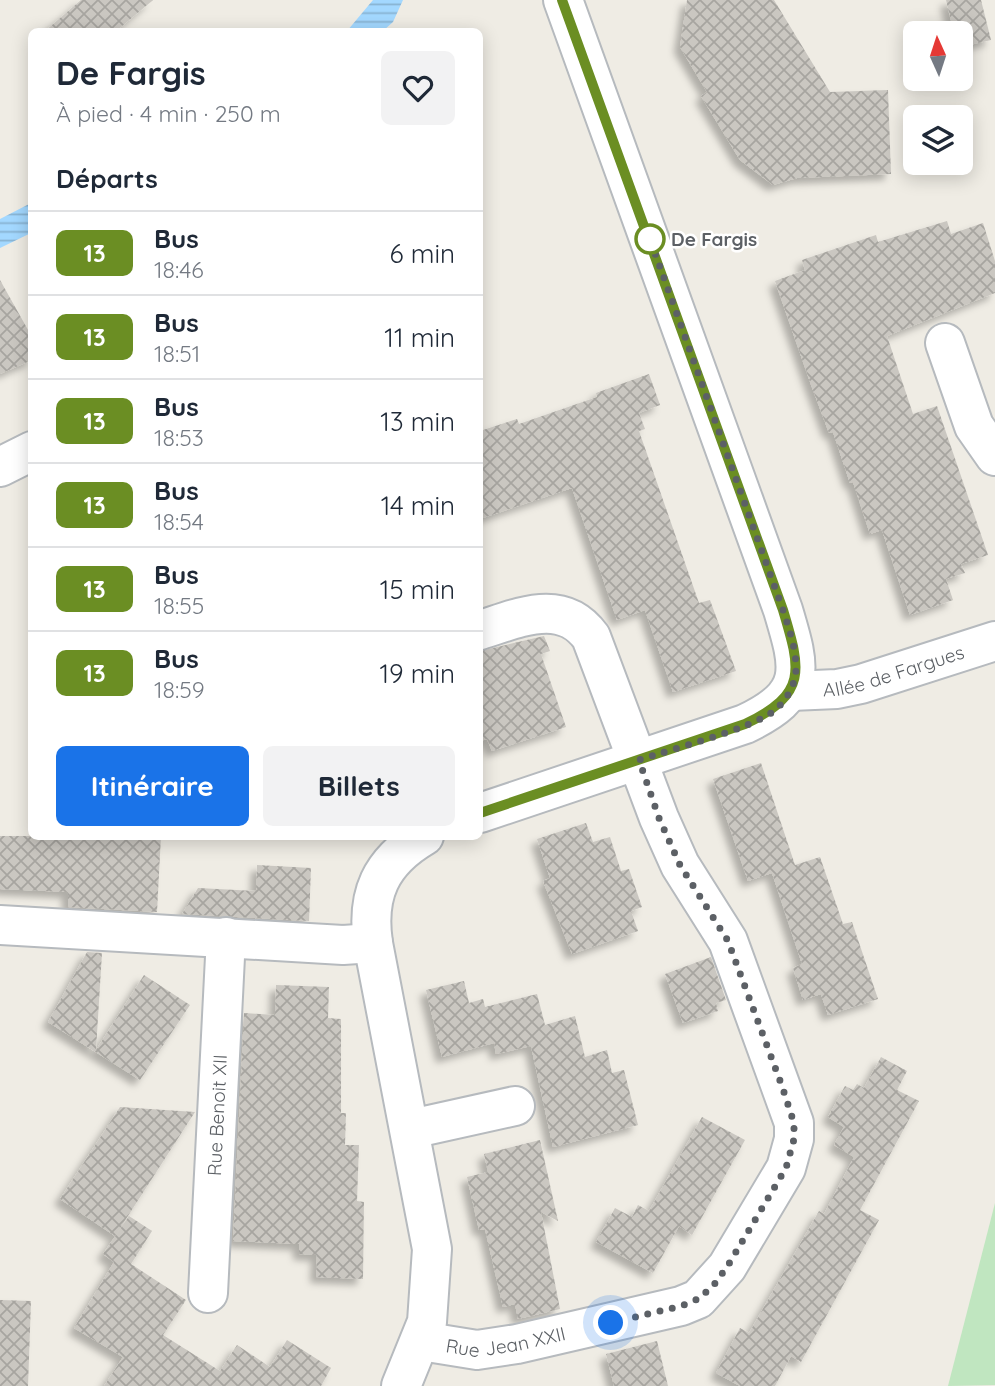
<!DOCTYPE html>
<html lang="fr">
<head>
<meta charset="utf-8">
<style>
  body { margin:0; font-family:Quicksand,sans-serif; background:#f2f2f3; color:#1f2937; height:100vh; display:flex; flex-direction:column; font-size:26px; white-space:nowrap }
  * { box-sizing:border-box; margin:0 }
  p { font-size:23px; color:#747a83 }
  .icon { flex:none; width:38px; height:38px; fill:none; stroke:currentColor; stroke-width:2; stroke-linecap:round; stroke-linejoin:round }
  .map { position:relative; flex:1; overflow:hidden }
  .side { position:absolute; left:28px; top:28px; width:455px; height:812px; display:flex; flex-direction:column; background:#fff; border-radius:10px; box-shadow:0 4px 18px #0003 }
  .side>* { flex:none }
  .badge { padding:0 14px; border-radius:10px; font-size:24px; line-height:46px }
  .needle { width:46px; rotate:357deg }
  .fabs { position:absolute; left:903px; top:21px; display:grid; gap:14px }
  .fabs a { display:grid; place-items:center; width:70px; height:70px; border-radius:10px; background:#fff; box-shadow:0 4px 18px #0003; font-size:35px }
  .you { position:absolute; width:35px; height:35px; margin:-18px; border:5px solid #fff; border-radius:50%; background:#1a73e8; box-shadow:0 0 0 10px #1a73e833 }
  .map>.badge { position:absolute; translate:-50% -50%; box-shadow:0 0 0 4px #fff }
  h2 { padding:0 28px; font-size:26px; line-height:63px }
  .round { display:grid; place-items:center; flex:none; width:74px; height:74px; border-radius:10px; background:#f2f2f3 }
  .headline { display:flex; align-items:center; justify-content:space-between; height:119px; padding:0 28px }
  h1 { font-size:33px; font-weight:800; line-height:52px }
  .cta { display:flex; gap:14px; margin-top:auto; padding:14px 28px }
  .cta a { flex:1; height:80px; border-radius:10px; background:#1a73e8; color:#fff; font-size:28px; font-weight:800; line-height:80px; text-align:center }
  .cta a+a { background:#f2f2f3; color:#1f2937 }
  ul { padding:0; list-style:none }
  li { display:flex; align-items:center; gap:21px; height:84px; padding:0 28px; border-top:2px solid #e0e1e3 }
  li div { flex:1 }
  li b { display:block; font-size:26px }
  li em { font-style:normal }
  li .badge { min-width:77px; font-weight:700; text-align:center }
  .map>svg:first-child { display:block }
  .green { fill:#c0e6c0 }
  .water { fill:url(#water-rules) }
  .building { fill:url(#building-cross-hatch); filter:url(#shadow) }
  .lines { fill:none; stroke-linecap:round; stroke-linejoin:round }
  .street-casing { stroke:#b6babe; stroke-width:42 }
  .street { stroke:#fff; stroke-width:38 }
  .line-casing { stroke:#fff; stroke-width:16 }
  .line { stroke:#6b8e23; stroke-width:10 }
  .walk { stroke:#5c6065; stroke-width:7; stroke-dasharray:0 12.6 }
  .stop-dot { fill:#fff; stroke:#6b8e23; stroke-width:3.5 }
  .labels { text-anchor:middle; stroke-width:5; stroke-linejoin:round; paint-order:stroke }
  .stop-label { font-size:19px; font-weight:bold; fill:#5c6065; stroke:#fff; text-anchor:start }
  .street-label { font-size:19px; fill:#5c6065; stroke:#fff }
</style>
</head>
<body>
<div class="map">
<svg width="995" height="1386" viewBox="0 0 995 1386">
  <defs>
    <pattern id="water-rules" width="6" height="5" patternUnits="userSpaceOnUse" patternTransform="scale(1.75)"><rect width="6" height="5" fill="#a3d8ff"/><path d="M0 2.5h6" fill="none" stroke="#88b3d2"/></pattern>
    <pattern id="building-cross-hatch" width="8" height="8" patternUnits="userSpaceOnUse" patternTransform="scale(1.75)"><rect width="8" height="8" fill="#cac7c1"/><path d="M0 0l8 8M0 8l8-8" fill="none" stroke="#a7a5a0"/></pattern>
    <filter id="shadow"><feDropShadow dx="-6" dy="6" stdDeviation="3.5" flood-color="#0004"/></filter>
  </defs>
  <rect width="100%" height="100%" fill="#efece4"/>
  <path class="green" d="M995,1203V1385L948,1386Z"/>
  <path class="water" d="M373,0H403L393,22L383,31H347Z
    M31,203V233L0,248V219Z"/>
  <path class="building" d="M81,0H153L115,32H44Z
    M687,0H774L830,92L888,90L891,174L797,178L773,185L740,160L701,96L707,92L680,47Z
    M946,0H981L991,40L961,47V33H954Z
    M947,221L951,234L983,223L995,261V293L887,336L913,414L937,406L988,555L961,564L965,573L946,579L953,600L910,615L882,530L870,534L853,482L850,483L833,432L829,433L810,382L775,281L805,270L802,260L876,235L878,242Z
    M0,280L32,337V360L0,374Z
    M649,374L660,405L639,413L645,429L639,431L699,603L710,600L736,671L673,692L645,610L617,620L572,488L480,519V431L517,419L519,424L597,397L596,393Z
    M544,636L550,651L541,654L566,727L492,751L487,739L480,741V651Z
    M761,763L795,865L820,857L843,924L852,922L878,999L828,1015L821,994L803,1000L793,968L802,964L772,873L748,881L713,779Z
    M586,823L593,842L610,837L621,871L629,869L642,907L631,911L638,931L572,954L543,881L550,878L537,839Z
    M0,836H161L157,912L68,907V892L0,889Z
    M257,865L311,868L309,921L182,914L198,888L256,891Z
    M87,952L102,953L96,1050L144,975L190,1005L140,1080L48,1022Z
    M711,957L726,1000L716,1003L718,1011L683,1023L665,974Z
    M464,981L469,1003L483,999L485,1007L537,994L545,1025L575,1016L585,1057L607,1050L612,1073L624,1070L638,1125L553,1147L531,1046L496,1054L494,1043L442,1057L426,990Z
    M276,985L329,987L328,1018L341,1019V1113H346L345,1145H359L357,1201L364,1202L363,1279L316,1277L317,1255L299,1254V1244L233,1241L244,1013L275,1015Z
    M881,1057L907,1071L897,1090L919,1101L860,1210L879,1220L801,1362L791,1356L775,1386H740L716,1373L740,1328L749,1333L819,1211L824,1214L854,1157L834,1145L844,1127L828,1117L845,1086L853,1090L857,1084L864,1088Z
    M120,1107L195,1112L115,1236L60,1199Z
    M702,1117L745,1140L692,1235L679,1226L653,1273L596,1242L615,1208L632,1217L638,1205L649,1211Z
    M540,1140L558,1221L541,1212L560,1309L518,1319L515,1304L503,1307L485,1229L479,1230L467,1177L488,1172L484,1154Z
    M129,1216L152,1231L131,1264L186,1300L163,1335L220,1371L237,1345L270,1367L287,1340L331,1368L321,1386H104L123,1357L74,1328L114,1262L103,1254Z
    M0,1300L31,1301L28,1386H0Z
    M657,1341L668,1386H614L606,1354Z"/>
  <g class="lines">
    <g class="street-casing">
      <g id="street">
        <path d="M945,343L974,426L995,456"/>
        <path d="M0,467L32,451"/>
        <path id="s1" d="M791,691L837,689L861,684L995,641"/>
        <path d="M480,813L745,724C808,694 801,670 783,610L563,0"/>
        <path d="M0,925L343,945L373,943"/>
        <path d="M411,1129L515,1106"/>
        <path id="s2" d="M208,1293L226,937"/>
        <path id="s3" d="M421,1341L477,1350L517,1344L681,1306L698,1299L727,1267L786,1168L794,1139V1123L728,941L680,865L659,818L591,637C562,597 519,618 480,630"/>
        <path d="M401,1386L427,1322L432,1249L373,943C366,895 380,862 424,836"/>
      </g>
    </g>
    <use href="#street" class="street"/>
  </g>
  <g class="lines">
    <g class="line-casing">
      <path id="line" d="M480,813L745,724C808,694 801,670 783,610L562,0"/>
    </g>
    <use href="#line" class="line"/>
    <path class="walk" d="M611,1323L681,1306L698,1299L713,1286L727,1267L786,1168L794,1139V1123L782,1086L728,941L680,865L659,818L639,760C671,749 752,729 775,710C787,700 796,684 796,668C796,648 789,629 783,610L650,239"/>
  </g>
  <circle class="stop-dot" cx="650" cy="239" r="14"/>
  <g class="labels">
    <g class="stop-label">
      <text x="671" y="246">De Fargis</text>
    </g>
    <g class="street-label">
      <text dy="7" stroke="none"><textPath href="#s1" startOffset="105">Allée de Fargues</textPath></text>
      <text dy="7" stroke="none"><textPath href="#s2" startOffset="178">Rue Benoit XII</textPath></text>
      <text dy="7" stroke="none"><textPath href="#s3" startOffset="86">Rue Jean XXII</textPath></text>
    </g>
  </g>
</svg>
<div class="fabs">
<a><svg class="needle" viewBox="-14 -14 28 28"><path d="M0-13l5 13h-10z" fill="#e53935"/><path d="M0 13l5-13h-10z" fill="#747a83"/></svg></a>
<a><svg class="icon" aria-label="layers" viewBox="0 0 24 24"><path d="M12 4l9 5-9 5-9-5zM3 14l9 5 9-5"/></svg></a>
</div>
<div class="you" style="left:611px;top:1323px"></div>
<section class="side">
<div class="headline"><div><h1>De Fargis</h1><p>À pied · 4 min · 250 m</p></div><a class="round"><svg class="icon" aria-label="heart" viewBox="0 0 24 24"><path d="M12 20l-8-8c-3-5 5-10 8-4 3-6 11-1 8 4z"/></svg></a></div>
<h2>Départs</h2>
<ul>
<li><span class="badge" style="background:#6b8e23;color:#fff">13</span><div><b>Bus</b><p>18:46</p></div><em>6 min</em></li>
<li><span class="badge" style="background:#6b8e23;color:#fff">13</span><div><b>Bus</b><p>18:51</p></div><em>11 min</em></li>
<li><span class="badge" style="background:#6b8e23;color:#fff">13</span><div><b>Bus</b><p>18:53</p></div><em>13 min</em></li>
<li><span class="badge" style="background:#6b8e23;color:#fff">13</span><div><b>Bus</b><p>18:54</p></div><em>14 min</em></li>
<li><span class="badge" style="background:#6b8e23;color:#fff">13</span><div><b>Bus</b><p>18:55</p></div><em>15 min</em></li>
<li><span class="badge" style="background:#6b8e23;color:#fff">13</span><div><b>Bus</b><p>18:59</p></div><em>19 min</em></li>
</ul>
<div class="cta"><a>Itinéraire</a><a>Billets</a></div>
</section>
</div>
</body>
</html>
